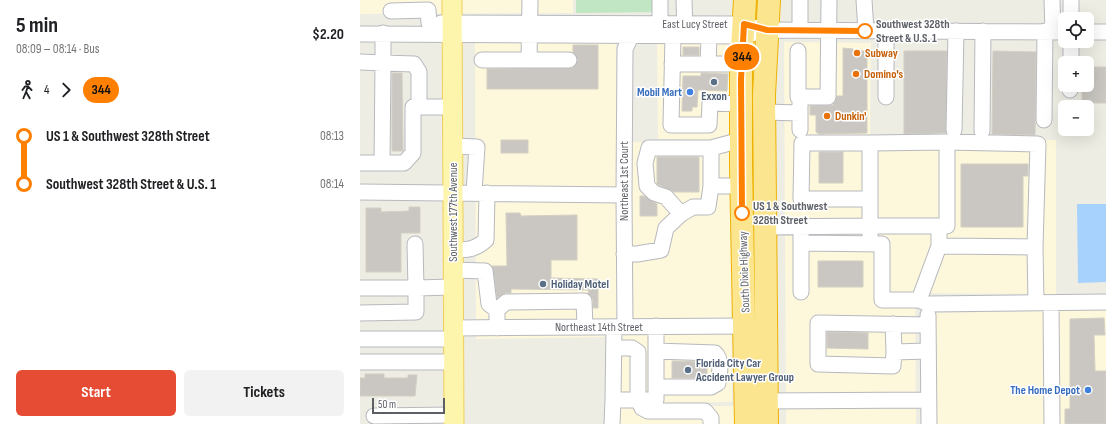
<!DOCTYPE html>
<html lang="en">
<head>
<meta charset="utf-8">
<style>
  body { margin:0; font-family:"Sofia Sans Condensed",sans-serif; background:#f2f2f2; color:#202124; height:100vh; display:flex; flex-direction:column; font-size:15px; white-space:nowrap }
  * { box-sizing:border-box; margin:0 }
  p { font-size:13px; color:#757577 }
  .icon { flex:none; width:22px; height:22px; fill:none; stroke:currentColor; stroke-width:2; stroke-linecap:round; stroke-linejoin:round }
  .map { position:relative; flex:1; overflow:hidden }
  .drawer { display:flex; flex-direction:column; background:#fff; width:360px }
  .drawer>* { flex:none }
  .badge { padding:0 8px; border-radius:13px; font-size:14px; line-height:26px }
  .controls { position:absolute; left:698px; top:12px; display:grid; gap:8px }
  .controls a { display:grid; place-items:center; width:36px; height:36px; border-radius:6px; background:#fff; box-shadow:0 4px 16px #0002; font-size:20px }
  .scale { position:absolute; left:12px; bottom:10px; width:73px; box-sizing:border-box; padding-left:4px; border:2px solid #5c5f65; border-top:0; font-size:11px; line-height:14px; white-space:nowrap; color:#5c5f65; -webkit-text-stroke:3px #fff; paint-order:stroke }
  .map>.badge { position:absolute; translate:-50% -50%; box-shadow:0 0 0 2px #fff }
  .legs { display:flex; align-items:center; gap:6px; height:44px; padding:0 16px; font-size:13px }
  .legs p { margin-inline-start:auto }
  .summary { display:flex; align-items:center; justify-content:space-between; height:68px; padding:0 16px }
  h1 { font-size:22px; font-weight:700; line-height:30px }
  .button { display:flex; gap:8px; margin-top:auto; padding:8px 16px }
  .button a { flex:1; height:46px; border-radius:6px; background:#e64b33; color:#fff; font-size:16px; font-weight:700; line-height:46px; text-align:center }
  .button a+a { background:#f2f2f2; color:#202124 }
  ul { padding:0 16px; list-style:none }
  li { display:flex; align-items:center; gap:14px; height:48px; font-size:15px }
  li i { display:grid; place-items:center; width:6px; height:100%; margin:0 5px; background:currentColor }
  li i::after { content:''; width:10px; height:10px; margin:-5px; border:3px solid; border-radius:50%; background:#fff }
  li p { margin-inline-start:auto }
  li:first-child i { background:linear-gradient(#0000 50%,currentColor 0) }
  li:last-child i { background:linear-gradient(currentColor 50%,#0000 0) }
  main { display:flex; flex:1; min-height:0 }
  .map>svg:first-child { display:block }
  .commercial { fill:#fdf7db }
  .green { fill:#c1e6c3 }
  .water { fill:#a6d2fd }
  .building { fill:#cac7c2; stroke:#d3cfc3 }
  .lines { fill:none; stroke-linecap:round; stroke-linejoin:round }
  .minor-casing { stroke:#b7b9be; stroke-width:17 }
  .major-casing { stroke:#efce5d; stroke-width:21 }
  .highway-casing { stroke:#eeb205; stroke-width:24 }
  .minor { stroke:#fff; stroke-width:15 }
  .major { stroke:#fdf5ab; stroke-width:19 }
  .highway { stroke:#fbe68f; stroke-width:22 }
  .line-1-casing { stroke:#fff; stroke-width:9 }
  .line-1 { stroke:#ff8000; stroke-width:6 }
  .stop-1-dot { fill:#fff; stroke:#ff8000; stroke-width:2 }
  .food-dot { fill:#e8710a; stroke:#fff; stroke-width:1.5 }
  .service-dot { fill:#5c6f8a; stroke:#fff; stroke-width:1.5 }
  .shop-dot { fill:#3f7fe0; stroke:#fff; stroke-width:1.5 }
  .labels { text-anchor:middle; stroke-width:3; stroke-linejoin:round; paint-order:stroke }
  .street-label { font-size:12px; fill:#5c5f65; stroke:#fff }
  .stop-label { font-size:12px; font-weight:bold; fill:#5c5f65; stroke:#fff; text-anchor:start }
  .food-label { font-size:12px; font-weight:bold; fill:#c56008; stroke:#fff; text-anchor:start }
  .shop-label { font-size:12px; font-weight:bold; fill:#366cbe; stroke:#fff; text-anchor:end }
  .service-label { font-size:12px; font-weight:bold; fill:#4e5e75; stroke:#fff; text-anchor:start }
</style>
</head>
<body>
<main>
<section class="drawer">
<div class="summary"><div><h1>5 min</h1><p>08:09 – 08:14 · Bus</p></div><b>$2.20</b></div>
<div class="legs"><svg class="icon" aria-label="walk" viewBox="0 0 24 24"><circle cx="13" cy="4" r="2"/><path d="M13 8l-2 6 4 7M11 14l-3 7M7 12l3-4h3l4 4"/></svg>4<svg class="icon" aria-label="forward" viewBox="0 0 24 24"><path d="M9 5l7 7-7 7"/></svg><b class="badge" style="background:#ff8000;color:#111">344</b></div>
<ul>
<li><i style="color:#ff8000"></i><b>US 1 &amp; Southwest 328th Street</b><p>08:13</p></li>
<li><i style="color:#ff8000"></i><b>Southwest 328th Street &amp; U.S. 1</b><p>08:14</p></li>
</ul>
<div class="button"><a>Start</a><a>Tickets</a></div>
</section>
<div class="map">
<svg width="746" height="424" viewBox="0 0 746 424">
  <rect width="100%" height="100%" fill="#eeede4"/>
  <path class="commercial" d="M0,0H213V13L0,14Z
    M297,41H372V133L350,140L298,139Z
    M424,42L511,43L510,136L696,140V294L555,293L556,424H426Z
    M115,43H256L257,142L350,143L371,137L372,402L246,404V337L116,339Z
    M746,310V424H576L574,313Z
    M374,406V424H246L245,407Z"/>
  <path class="green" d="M216,0H308V12L216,13Z"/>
  <path class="water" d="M717,204H746V282L718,283Z"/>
  <path class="building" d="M213,45H238V89H127V69L213,68L218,60L213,52Z
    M323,47H339V55H323Z
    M483,48L493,49V51H507V133L459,134L456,132V115H450V106L473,105L477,96H483Z
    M544,51H587L586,133L544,134Z
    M633,51L676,52L675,135L632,134Z
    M727,67H746V103H722V85H727Z
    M32,73H42L43,151H32Z
    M341,73L368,74L367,91L338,90L337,107H332V111H322L323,76H341Z
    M141,140H168V153H141Z
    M459,152H483V183H459Z
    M297,157H339V192H314L299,185L297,184Z
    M601,164H668V176H663V227H601Z
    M280,196H284L297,204V216H280Z
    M49,207H60V233H41V272H6V208H21V212L49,211Z
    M146,213H160L161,216L217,215V260H191V278L238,279V308H233V300L228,293L229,290L151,289V293H145L137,298L132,266H147Z
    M458,261H503V287H458Z
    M744,318L745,335H734L735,371H746V424H705V409H710V319Z
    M467,332L508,333V349L467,348Z
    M312,361L347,362V378H312Z
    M5,374H24V378H48V375H57L55,396H0V378H5Z"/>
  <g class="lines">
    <g class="minor-casing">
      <path id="minor" d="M300,0V24
        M324,0L325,33
        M504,0L506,31
        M692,0L693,32
        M31,11L68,10L69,23
        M711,19V0
        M81,23L373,24L393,27
        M440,30V0
        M727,32H746
        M0,34L383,36L407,30L705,32
        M313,36L311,125H349L350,103L381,104
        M438,51V97H468L469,0
        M122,60H209
        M169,60L170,0
        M0,62L23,63V33
        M711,63V41
        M312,64H381
        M348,64L349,36
        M710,90V85
        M526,97V31
        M404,112L440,113
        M684,120L685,31
        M440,130V103
        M594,130L596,31
        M622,131L623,31
        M510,143L587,142V226H510V244
        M93,146L117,147L114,192
        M289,148H351V186L348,207H333L321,214L306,197L294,193L287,186L285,163Z
        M351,148L381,140
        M0,163H44L53,153V107H94
        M22,163L23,63L54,64L59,72V107
        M351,186H382
        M0,192L264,195
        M579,226V246L675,247L678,144L587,142
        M405,227L510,226V143H442L441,199H510
        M441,234V292
        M441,243L522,244V300H559L579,246
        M55,244L56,288L93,287
        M675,247L676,303
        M93,250C106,250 115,250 126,240L127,193
        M264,254H277L301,250L306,228L321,214
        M92,270L125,271L129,304L137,310
        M0,288H56V312L0,313
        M559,300L568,304L746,302
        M691,303L692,424
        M568,315L569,424
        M533,324L534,352
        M568,325L458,323V364L533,366L534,352L568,351
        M254,327L253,400H296V326
        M265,327L264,195L265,49L271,36
        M93,328L385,326
        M137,328V310L146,302L224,301L225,327
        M0,339H93
        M254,348H272L278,352V400L282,408L288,411H345L351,418V424
        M0,362H93
        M296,387H351L358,383C360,374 362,359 355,353L296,351
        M397,401L569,400
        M14,416L94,415
        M252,424L253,400"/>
    </g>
    <g class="major-casing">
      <path id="major" d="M92,0L94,424"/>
    </g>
    <g class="highway-casing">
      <path id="highway" d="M385,0L381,64V167L386,424
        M407,424L404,95L409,0"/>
    </g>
    <use href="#minor" class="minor"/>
    <use href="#major" class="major"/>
    <use href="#highway" class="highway"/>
  </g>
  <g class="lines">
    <g class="line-1-casing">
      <path id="line-1" d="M382,213L381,79L384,24L407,30L505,31"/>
    </g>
    <use href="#line-1" class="line-1"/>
  </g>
  <g class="stop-1-dot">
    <circle cx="505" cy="31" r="7"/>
    <circle cx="382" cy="213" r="7"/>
  </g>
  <g class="food-dot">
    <circle cx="497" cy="53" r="4"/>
    <circle cx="496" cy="74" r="4"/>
    <circle cx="467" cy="116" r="4"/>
  </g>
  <g class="service-dot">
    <circle cx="354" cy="82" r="4"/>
    <circle cx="183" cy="284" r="4"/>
    <circle cx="328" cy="370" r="4"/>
  </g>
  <g class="shop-dot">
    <circle cx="330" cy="92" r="4"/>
    <circle cx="728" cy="390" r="4"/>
  </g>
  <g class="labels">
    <g class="street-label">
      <text x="335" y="28">East Lucy Street</text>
      <text transform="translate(264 181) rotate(-90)" y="4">Northeast 1st Court</text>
      <text transform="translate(93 212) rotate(-90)" y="4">Southwest 177th Avenue</text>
      <text transform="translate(384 272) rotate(-92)" y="4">South Dixie Highway</text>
      <text x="239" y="331">Northeast 14th Street</text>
    </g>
    <g class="stop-label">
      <text x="516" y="28">Southwest 328th<tspan x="516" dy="14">Street &amp; U.S. 1</tspan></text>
      <text x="393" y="210">US 1 &amp; Southwest<tspan x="393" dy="14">328th Street</tspan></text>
    </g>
    <g class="food-label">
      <text x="505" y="57">Subway</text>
      <text x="504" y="78">Domino's</text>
      <text x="475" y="120">Dunkin'</text>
    </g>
    <g class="shop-label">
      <text x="322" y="96">Mobil Mart</text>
      <text x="720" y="394">The Home Depot</text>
    </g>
    <g class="service-label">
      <text x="354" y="100" text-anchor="middle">Exxon</text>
      <text x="191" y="288">Holiday Motel</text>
      <text x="336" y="367">Florida City Car<tspan x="336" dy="14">Accident Lawyer Group</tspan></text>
    </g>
  </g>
</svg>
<div class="controls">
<a><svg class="icon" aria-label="locate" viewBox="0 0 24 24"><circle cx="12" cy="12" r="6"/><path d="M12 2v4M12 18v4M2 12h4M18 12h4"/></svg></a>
<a>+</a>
<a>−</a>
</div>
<div class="scale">50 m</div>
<b class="badge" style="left:382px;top:57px;background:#ff8000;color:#111">344</b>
</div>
</main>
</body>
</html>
